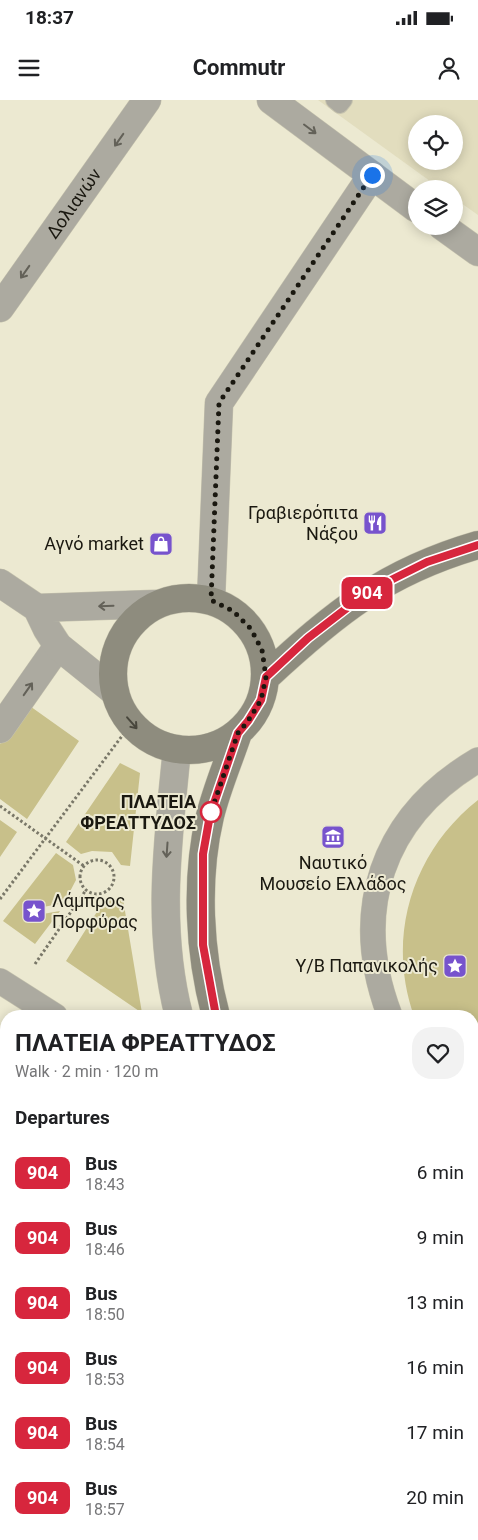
<!DOCTYPE html>
<html lang="en">
<head>
<meta charset="utf-8">
<style>
  body { margin:0; font-family:Roboto,sans-serif; background:#f2f2f2; color:#202124; height:100vh; display:flex; flex-direction:column; font-size:19px; white-space:nowrap }
  * { box-sizing:border-box; margin:0 }
  p { font-size:16px; color:#757577 }
  .icon { flex:none; width:28px; height:28px; fill:none; stroke:currentColor; stroke-width:2; stroke-linecap:round; stroke-linejoin:round }
  .map { position:relative; flex:1; overflow:hidden }
  .sheet { position:absolute; left:0px; top:910px; width:479px; height:530px; display:flex; flex-direction:column; background:#fff; border-radius:20px 20px 0 0; box-shadow:0 2px 12px #0003 }
  .sheet>* { flex:none }
  .badge { padding:0 10px; border-radius:8px; font-size:18px; line-height:32px }
  .controls { position:absolute; left:408px; top:15px; display:grid; gap:10px }
  .controls a { display:grid; place-items:center; width:55px; height:55px; border-radius:50%; background:#fff; box-shadow:0 2px 12px #0003; font-size:25px }
  .you { position:absolute; width:25px; height:25px; margin:-12px; border:4px solid #fff; border-radius:50%; background:#1a73e8; box-shadow:0 0 0 8px #1a73e833 }
  .map>.badge { position:absolute; translate:-50% -50%; box-shadow:0 0 0 2px #fff }
  h2 { padding:0 15px; font-size:19px; line-height:45px }
  .round { display:grid; place-items:center; flex:none; width:52px; height:52px; border-radius:20px; background:#f2f2f2 }
  .head { display:flex; align-items:center; justify-content:space-between; height:85px; padding:0 15px }
  h1 { font-size:24px; font-weight:700; line-height:38px }
  ul { padding:0; list-style:none }
  li { display:flex; align-items:center; gap:15px; height:65px; padding:0 15px }
  li div { flex:1 }
  li b { display:block; font-size:19px }
  li em { font-style:normal }
  li .badge { min-width:55px; font-weight:700; text-align:center }
  .status { display:flex; justify-content:space-between; align-items:center; height:35px; padding:0 25px; background:#fff; direction:ltr }
  .status svg { height:14px; fill:currentColor }
  header { display:flex; justify-content:space-between; align-items:center; height:65px; padding:0 15px; background:#fff; font-size:22px; font-weight:700 }
  .map>svg:first-child { display:block }
  .built { fill:#e2ddbe; fill-rule:evenodd }
  .green { fill:#c8c08a }
  .lines { fill:none; stroke-linecap:round; stroke-linejoin:round }
  .service-casing { stroke:#c6c3ae; stroke-width:18 }
  .pedestrian-casing { stroke:#c6c3ae; stroke-width:26 }
  .minor-casing { stroke:#c6c3ae; stroke-width:29 }
  .tertiary-casing { stroke:#c6c3ae; stroke-width:29 }
  .secondary-casing { stroke:#c6c3ae; stroke-width:29 }
  .path { stroke:#797768; stroke-width:3; stroke-dasharray:2.5 2.5; stroke-linecap:butt }
  .service { stroke:#acaaa0; stroke-width:16 }
  .pedestrian { stroke:#acaaa0; stroke-width:25 }
  .minor { stroke:#acaaa0; stroke-width:28 }
  .tertiary { stroke:#acaaa0; stroke-width:28 }
  .secondary { stroke:#8e8c7e; stroke-width:28 }
  .oneway { stroke:#636158 }
  .oneway2 { stroke:#48463c }
  .line-casing { stroke:#fff; stroke-width:11 }
  .line { stroke:#d7263d; stroke-width:8 }
  .walk { stroke:#1a1810; stroke-width:5; stroke-dasharray:0 9 }
  .stop-dot { fill:#fff; stroke:#d7263d; stroke-width:2.5 }
  .labels { text-anchor:middle; stroke-width:4; stroke-linejoin:round; paint-order:stroke }
  .street-label { font-size:18px; fill:#1a1810; stroke:#ece9d1 }
  .poi-label { font-size:18px; fill:#1a1810; stroke:#ece9d1; text-anchor:end }
  .stop-label { font-size:18px; font-weight:bold; fill:#1a1810; stroke:#ece9d1; text-anchor:end }
</style>
</head>
<body>
<div class="status"><b>18:37</b><svg viewBox="0 0 49 12"><path d="M0 12V9h3v3zM5 12V6h3v6zM10 12V3h3v9zM15 12V0h3v12zM26 1h20v11H26zM47 4h2v5h-2z"/></svg></div>
<header><svg class="icon" aria-label="menu" viewBox="0 0 24 24"><path d="M4 6h16M4 12h16M4 18h16"/></svg>Commutr<svg class="icon" aria-label="person" viewBox="0 0 24 24"><circle cx="12" cy="8" r="4"/><path d="M4 21q1-7 8-7t8 7"/></svg></header>
<div class="map">
<svg width="478" height="1440" viewBox="0 0 478 1440">
  <rect width="100%" height="100%" fill="#ece9d1"/>
  <path class="built" d="M318,0H478V115L454,98V89H441ZM416,24H454V61H416Z"/>
  <path class="green" d="M27,604L79,641L27,719L0,699V644Z
    M120,663L140,673L130,766L121,765L112,752L92,751L81,754L66,742Z
    M478,700V949L473,952L472,916H414C386,837 412,752 478,700Z
    M0,720L17,732L0,757Z
    M56,753L73,765L76,780L64,803L38,808L37,815L60,811L35,844L3,821Z
    M105,799H123L142,913L66,861Z
    M472,1195L478,1196V1300L473,1303Z
    M472,1344L478,1353V1405L473,1395Z"/>
  <g class="lines">
    <g class="service-casing">
      <path id="service" d="M334,0L340,5L344,0"/>
    </g>
    <g class="pedestrian-casing">
      <path id="pedestrian" d="M0,881L55,916
        M390,916C350,812 381,717 478,660
        M472,1006L478,1009"/>
    </g>
    <g class="minor-casing">
      <g id="minor">
        <path d="M271,0L416,108"/>
        <path d="M442,126L478,152"/>
        <path id="s1" d="M0,208L147,0"/>
        <path d="M211,500L219,303L372,75"/>
        <path d="M0,629L58,546"/>
        <path d="M177,649C168,740 156,827 179,916"/>
        <path d="M0,1016L6,1007"/>
        <path d="M472,1181L478,1183"/>
        <path d="M0,1332L6,1337"/>
        <path d="M149,1434L158,1440"/>
        <path d="M0,1435L6,1427"/>
        <path d="M278,1440L282,1434"/>
      </g>
    </g>
    <g class="tertiary-casing">
      <path id="tertiary" d="M0,483L37,508L47,529L58,546L115,592
        M37,508L155,504"/>
    </g>
    <g class="secondary-casing">
      <path id="secondary" d="M113 574a76 76 0 1 1 152 0a76 76 0 1 1-152 0Z
        M266,577C335,513 385,472 478,445
        M216,916C199,853 195,780 210,716C217,688 229,660 238,633
        M439,1434L442,1440"/>
    </g>
    <path class="path" d="M0,706L84,766
      M80 777a17 17 0 1 1 34 0a17 17 0 1 1-34 0Z
      M0,799L131,624
      M35,864L86,790"/>
    <use href="#service" class="service"/>
    <use href="#pedestrian" class="pedestrian"/>
    <use href="#minor" class="minor"/>
    <use href="#tertiary" class="tertiary"/>
    <use href="#secondary" class="secondary"/>
  </g>
  <defs><path id="oneway-shaft" d="M-6 0H5M1.5-3L5.5 0L1.5 3" fill="none" stroke-width="1.6" stroke-linecap="round" stroke-linejoin="round" transform="scale(1.25)"/></defs>
  <g class="oneway">
    <use href="#oneway-shaft" transform="translate(310 29) rotate(37)"/>
    <use href="#oneway-shaft" transform="translate(119 40) rotate(125)"/>
    <use href="#oneway-shaft" transform="translate(25 172) rotate(125)"/>
    <use href="#oneway-shaft" transform="translate(106 506) rotate(178)"/>
    <use href="#oneway-shaft" transform="translate(28 589) rotate(-55)"/>
    <use href="#oneway-shaft" transform="translate(167 750) rotate(94)"/>
  </g>
  <use class="oneway2" href="#oneway-shaft" transform="translate(132 623) rotate(49)"/>
  <g class="lines">
    <g class="line-casing">
      <path id="line" d="M216,916L203,845V754L210,715L238,633L248,621L261,600L266,577L308,538L369,491L427,462L478,445"/>
    </g>
    <use href="#line" class="line"/>
    <path class="walk" d="M211,712L210,715L238,633L248,621L261,600L266,577L262,550L251,529L233,511L211,500L219,303L372,75"/>
  </g>
  <defs>
    <g id="restaurant-square" transform="scale(1.25)"><rect x="-9" y="-9" width="18" height="18" rx="4" fill="#7753cd" stroke="#ece9d1"/><path d="M-5-6h1v4h1v-4h1v4h1v-4h1v5L-1.5 .5V6h-2V.5L-5-1ZM5-6V6H3V1.5H1.5Q1.5-4 5-6Z" fill="#fff"/></g>
    <g id="shop-square" transform="scale(1.25)"><rect x="-9" y="-9" width="18" height="18" rx="4" fill="#7753cd" stroke="#ece9d1"/><path d="M-5-2.5h2.3a2.7 3.5 0 0 1 5.4 0H5L5.5 6h-11ZM-1.5-2.5h3a1.5 2.3 0 0 0-3 0Z" fill="#fff"/></g>
    <g id="museum-square" transform="scale(1.25)"><rect x="-9" y="-9" width="18" height="18" rx="4" fill="#7753cd" stroke="#ece9d1"/><path d="M0-6L6-3V-2H-6V-3ZM-5-1h2V3h-2ZM-1-1h2V3h-2ZM3-1h2V3H3ZM-6 4H6V6H-6Z" fill="#fff"/></g>
    <g id="sight-square" transform="scale(1.25)"><rect x="-9" y="-9" width="18" height="18" rx="4" fill="#7753cd" stroke="#ece9d1"/><path d="M0-6L1.8-2.2L6-1.7L2.9 1.2L3.7 5.4L0 3.3L-3.7 5.4L-2.9 1.2L-6-1.7L-1.8-2.2Z" fill="#fff"/></g>
  </defs>
  <g fill-rule="evenodd">
    <use href="#restaurant-square" x="375" y="423"/>
    <use href="#shop-square" x="161" y="444"/>
    <use href="#museum-square" x="333" y="737"/>
    <use href="#sight-square" x="34" y="811"/>
    <use href="#sight-square" x="455" y="866"/>
  </g>
  <circle class="stop-dot" cx="211" cy="712" r="10"/>
  <g class="labels">
    <g class="street-label">
      <text dy="6" stroke="none"><textPath href="#s1" startOffset="128">Δολιανών</textPath></text>
    </g>
    <g class="poi-label">
      <text x="358" y="419">Γραβιερόπιτα<tspan x="358" dy="21">Νάξου</tspan></text>
      <text x="144" y="450">Αγνό market</text>
      <text x="333" y="769" text-anchor="middle">Ναυτικό<tspan x="333" dy="21">Μουσείο Ελλάδος</tspan></text>
      <text x="52" y="807" text-anchor="start">Λάμπρος<tspan x="52" dy="21">Πορφύρας</tspan></text>
      <text x="438" y="872">Υ/Β Παπανικολής</text>
    </g>
    <g class="stop-label">
      <text x="196" y="708">ΠΛΑΤΕΙΑ<tspan x="196" dy="21">ΦΡΕΑΤΤΥΔΟΣ</tspan></text>
    </g>
  </g>
</svg>
<div class="controls">
<a><svg class="icon" aria-label="locate" viewBox="0 0 24 24"><circle cx="12" cy="12" r="6"/><path d="M12 2v4M12 18v4M2 12h4M18 12h4"/></svg></a>
<a><svg class="icon" aria-label="layers" viewBox="0 0 24 24"><path d="M12 4l9 5-9 5-9-5zM3 14l9 5 9-5"/></svg></a>
</div>
<div class="you" style="left:372px;top:75px"></div>
<b class="badge" style="left:367px;top:493px;background:#d7263d;color:#fff">904</b>
<section class="sheet">
<div class="head"><div><h1>ΠΛΑΤΕΙΑ ΦΡΕΑΤΤΥΔΟΣ</h1><p>Walk · 2 min · 120 m</p></div><a class="round"><svg class="icon" aria-label="heart" viewBox="0 0 24 24"><path d="M12 20l-8-8c-3-5 5-10 8-4 3-6 11-1 8 4z"/></svg></a></div>
<h2>Departures</h2>
<ul>
<li><span class="badge" style="background:#d7263d;color:#fff">904</span><div><b>Bus</b><p>18:43</p></div><em>6 min</em></li>
<li><span class="badge" style="background:#d7263d;color:#fff">904</span><div><b>Bus</b><p>18:46</p></div><em>9 min</em></li>
<li><span class="badge" style="background:#d7263d;color:#fff">904</span><div><b>Bus</b><p>18:50</p></div><em>13 min</em></li>
<li><span class="badge" style="background:#d7263d;color:#fff">904</span><div><b>Bus</b><p>18:53</p></div><em>16 min</em></li>
<li><span class="badge" style="background:#d7263d;color:#fff">904</span><div><b>Bus</b><p>18:54</p></div><em>17 min</em></li>
<li><span class="badge" style="background:#d7263d;color:#fff">904</span><div><b>Bus</b><p>18:57</p></div><em>20 min</em></li>
</ul>
</section>
</div>
</body>
</html>
